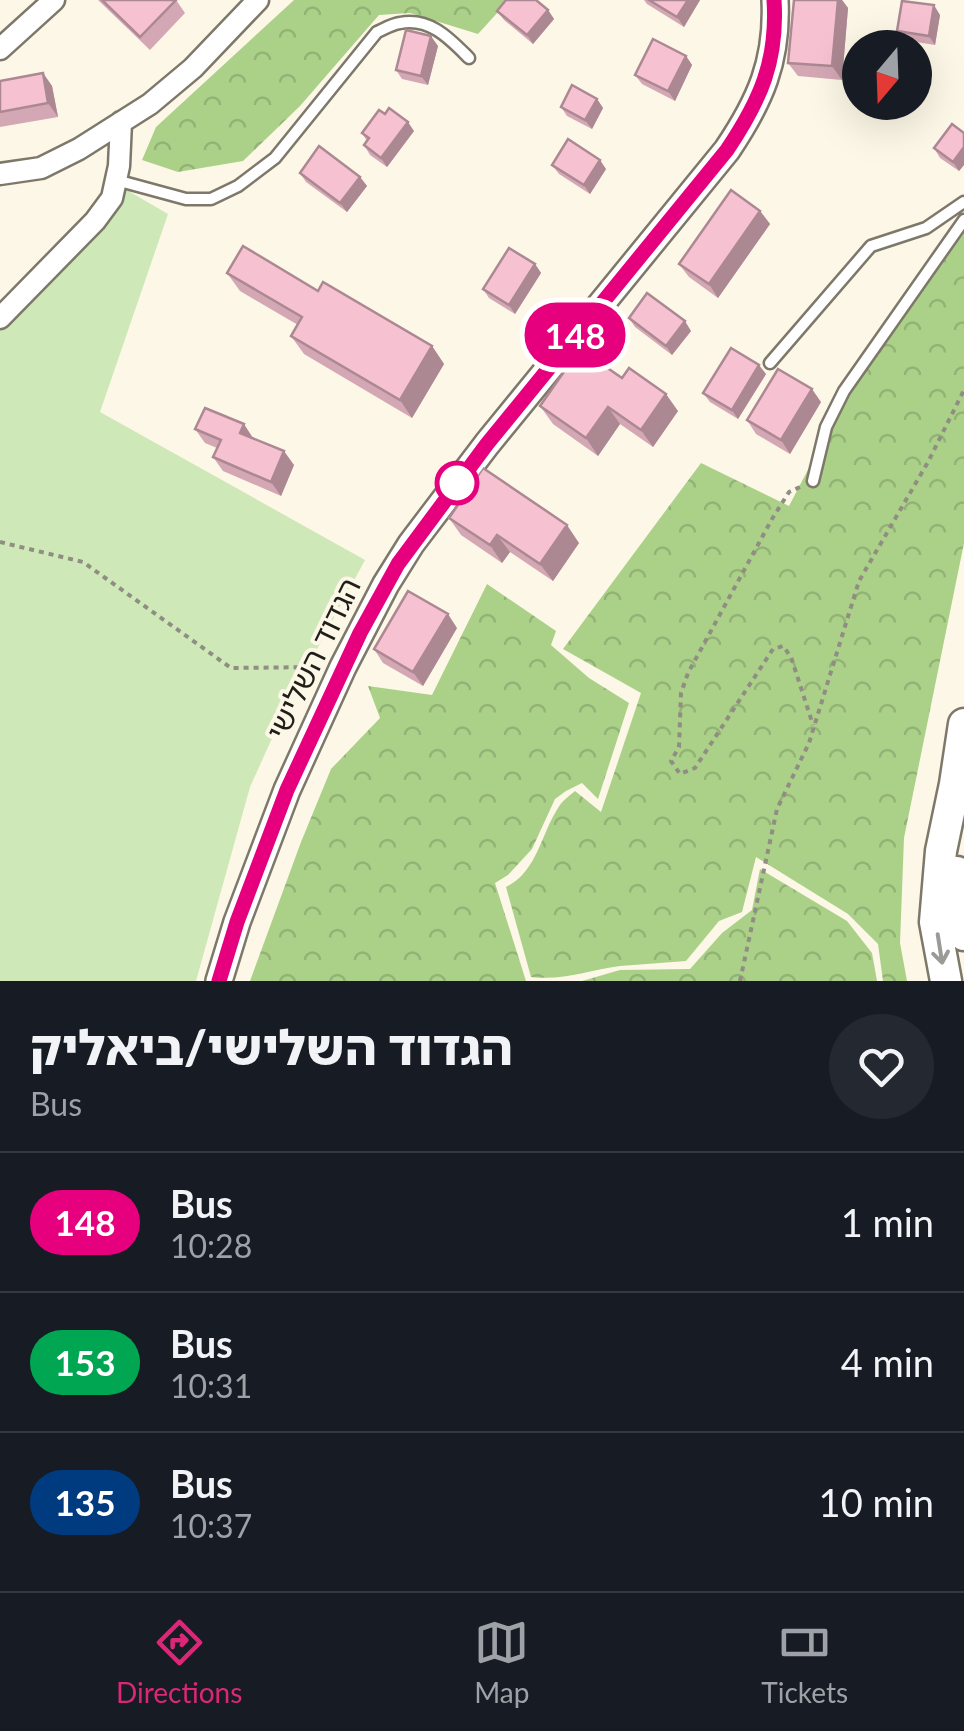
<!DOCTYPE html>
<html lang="en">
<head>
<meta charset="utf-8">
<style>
  body { margin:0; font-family:Lato,"Noto Sans Hebrew",sans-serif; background:#242831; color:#f1f3f6; height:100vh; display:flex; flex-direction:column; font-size:38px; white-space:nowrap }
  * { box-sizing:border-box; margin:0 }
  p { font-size:32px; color:#9ea1a6 }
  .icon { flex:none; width:55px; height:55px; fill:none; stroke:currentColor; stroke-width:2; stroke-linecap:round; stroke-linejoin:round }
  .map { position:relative; height:981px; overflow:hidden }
  .details { display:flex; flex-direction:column; background:#171b24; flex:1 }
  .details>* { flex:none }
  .badge { padding:0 20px; border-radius:32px; font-size:35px; line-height:65px }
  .needle { width:65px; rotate:199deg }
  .controls { position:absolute; left:842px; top:30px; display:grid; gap:20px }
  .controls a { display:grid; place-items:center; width:90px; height:90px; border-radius:50%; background:#171b24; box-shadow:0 10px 40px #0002; font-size:50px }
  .map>.badge { position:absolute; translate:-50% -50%; box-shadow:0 0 0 5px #fff }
  .round { display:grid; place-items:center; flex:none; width:105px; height:105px; border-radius:52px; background:#242831 }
  .headline { display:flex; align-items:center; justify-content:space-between; height:170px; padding:0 30px }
  h1 { font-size:48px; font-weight:800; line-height:75px }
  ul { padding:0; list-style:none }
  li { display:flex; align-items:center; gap:30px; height:140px; padding:0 30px; border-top:2px solid #363941 }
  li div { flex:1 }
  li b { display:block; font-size:38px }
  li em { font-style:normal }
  li .badge { min-width:110px; font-weight:700; text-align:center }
  .tabs { display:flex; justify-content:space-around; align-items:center; height:140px; border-top:2px solid #363941; background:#171b24; font-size:28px; color:#9ea1a6 }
  .tabs a { display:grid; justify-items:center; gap:5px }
  .tabs .active { color:#db2777 }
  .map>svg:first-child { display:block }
  .green { fill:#cee8b7 }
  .forest { fill:url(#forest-crowns) }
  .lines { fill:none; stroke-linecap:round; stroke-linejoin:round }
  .service-casing { stroke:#7d786a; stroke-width:15 }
  .minor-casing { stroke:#7d786a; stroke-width:25 }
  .tertiary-casing { stroke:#7d786a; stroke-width:30 }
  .secondary-casing { stroke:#7d786a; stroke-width:35 }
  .path { stroke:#908d82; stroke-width:4; stroke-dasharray:5 5; stroke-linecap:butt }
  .service { stroke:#fff; stroke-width:10 }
  .minor { stroke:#fff; stroke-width:20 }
  .tertiary { stroke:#fff; stroke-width:25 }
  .secondary { stroke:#fff; stroke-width:30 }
  .wall { fill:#d4a7b4 }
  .shaded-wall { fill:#ac8892 }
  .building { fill:#f6c2d1; stroke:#ac8892; stroke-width:2.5 }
  .oneway { stroke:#9a9a97 }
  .line-casing { stroke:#fff; stroke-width:22 }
  .line { stroke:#e6007e; stroke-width:15 }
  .stop-dot { fill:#fff; stroke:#e6007e; stroke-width:5 }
  .labels { text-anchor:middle; stroke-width:8; stroke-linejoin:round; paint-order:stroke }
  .street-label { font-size:30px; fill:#1f1e18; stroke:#fdf7e7 }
</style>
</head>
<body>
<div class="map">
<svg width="964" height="981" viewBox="0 0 964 981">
  <defs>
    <pattern id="forest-crowns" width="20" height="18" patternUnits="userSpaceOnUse" patternTransform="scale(2.5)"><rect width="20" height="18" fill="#abd189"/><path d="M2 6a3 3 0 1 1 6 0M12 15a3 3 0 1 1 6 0" fill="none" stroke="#93b376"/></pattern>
  </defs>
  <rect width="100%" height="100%" fill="#fdf7e7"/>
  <path class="green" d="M125,189L168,214L100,412L365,560L288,703L250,787L196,981H0V321Z"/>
  <path class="forest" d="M294,0H509L478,34L410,13L379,15L300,106L243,161L178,172L142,160L156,127Z
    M964,231V543L904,838L900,943L907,981H883L878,944L848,914L756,857L742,912L719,921L686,961C664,963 642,964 620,966C589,970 563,981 531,977L506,887C537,872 541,834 558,808C562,801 569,796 575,791L601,812L641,693L563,649L701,463L789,506L860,370Z
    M487,584L556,631L551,645L589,678L629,703L598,799L582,783L566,791L555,799L532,849L508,875L495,883L526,981H250L301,842L331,769L380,718L368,686L432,695Z
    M760,869L847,921L872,953L877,981H582L620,970L690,969L722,933L752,910Z"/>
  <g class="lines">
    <g class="service-casing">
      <path id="service" d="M116,180L186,199H211L238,186L275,158L377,32C384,29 392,24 400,23C430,17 450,39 469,58
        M770,363L871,246L926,228L964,202
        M813,481L826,427L844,391L964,220"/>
    </g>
    <g class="minor-casing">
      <path id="minor" d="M0,49L54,0
        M0,174L41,168L79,149L150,104L193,68L258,0
        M0,318L95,221L112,198L119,166L121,122"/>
    </g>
    <g class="tertiary-casing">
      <path id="tertiary" d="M219,981L237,922L287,790L343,667L386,584L411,544L487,444L727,150C760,101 778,61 775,0"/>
    </g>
    <g class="secondary-casing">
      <path id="secondary" d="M957,872V914L964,935
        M946,981L935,922L941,851L955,784L964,724"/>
    </g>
    <path class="path" d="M800,487L789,492L772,519L688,673L681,693L679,747L671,761L680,774L695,768L773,649L783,646L791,657L813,725
      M0,542L83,562L231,668L319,667
      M740,981L777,809L809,743L859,581L928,462L964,390"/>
    <use href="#service" class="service"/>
    <use href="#minor" class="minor"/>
    <use href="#tertiary" class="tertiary"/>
    <use href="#secondary" class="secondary"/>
  </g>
  <path class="wall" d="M98,0H176L185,13L150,50Z
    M644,0H700L684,27L647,4Z
    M794,0H842L848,8L842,80L798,76L788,63Z
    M548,10L554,19L533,44L504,20L497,11Z
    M940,15L935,45L904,40L897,31Z
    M438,46L428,85L402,79L396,70Z
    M686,56L692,65L675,101L642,84L635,75Z
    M43,73L52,86L58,117L0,127V81Z
    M597,99L603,108L592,129L567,116L561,107Z
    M414,131L387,167L370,155L364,145L367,141L362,133Z
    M964,133V165L959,171L940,158L934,148Z
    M552,165L606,169L590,194L559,174Z
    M300,173L360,177L367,186L347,212L306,182Z
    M760,211L770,224L718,298L689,277L679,264Z
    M535,264L541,273L515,314L489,298L483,289Z
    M227,273L432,346L444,364L412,418L304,354L291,336L298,325L240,291Z
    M629,318L691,331L672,355L635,327Z
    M766,374L738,419L710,402L703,393Z
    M622,378L678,411L653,447L620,424L598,456L553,424L540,406Z
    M821,402L790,454L756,434L747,420Z
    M195,429L253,438L294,465L281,496L223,471L213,457L217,448L205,443Z
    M449,518L579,543L553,581L510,552L502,563L461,535Z
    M457,628L423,686L383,663L374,649Z"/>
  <path class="shaded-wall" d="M688,0H700L684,27L677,17Z
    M838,0H842L848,8L842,80L832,66Z
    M934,5L940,15L935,45L929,36Z
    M548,10L554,19L533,44L527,35Z
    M431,36L438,46L428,85L421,76Z
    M686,56L692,65L675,101L668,91Z
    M43,73L52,86L58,117L48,103Z
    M597,99L603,108L592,129L585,120Z
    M408,122L414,131L387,167L381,158Z
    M964,147V165L959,171L953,162Z
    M600,160L606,169L590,194L584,185Z
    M360,177L367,186L347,212L340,203Z
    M760,211L770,224L718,298L709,284Z
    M535,264L541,273L515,314L509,305Z
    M685,321L691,331L672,355L666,346Z
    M432,346L444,364L412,418L400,400Z
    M759,365L766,374L738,419L732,410Z
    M812,389L821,402L790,454L781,440Z
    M666,394L678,411L653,447L641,430Z
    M608,407L620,424L598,456L586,438Z
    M244,424L253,438L240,433Z
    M284,451L294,465L281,496L271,482Z
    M567,525L579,543L553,581L540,564Z
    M497,535L510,552L502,563L490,545Z
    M448,614L457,628L423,686L413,672Z"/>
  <path class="building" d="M102,0H176L140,37Z
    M506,0H536L548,10L527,35L497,11Z
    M649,0H688L677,17Z
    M794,0H838L832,66L788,63Z
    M902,1L934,5L929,36L897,31Z
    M406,30L431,36L421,76L396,70Z
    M653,39L686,56L668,91L635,75Z
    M43,73L48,103L0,112V81Z
    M572,85L597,99L585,120L561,107Z
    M389,108L408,122L381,158L364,145L369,138L362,133L379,110L385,114Z
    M952,124L964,133V147L953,162L934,148Z
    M568,139L600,160L584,185L552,165Z
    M319,146L360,177L340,203L300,173Z
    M731,190L760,211L709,284L679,264Z
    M243,246L318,291L323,282L432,346L400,400L291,336L302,317L227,273Z
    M509,248L535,264L509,305L483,289Z
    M647,293L685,321L666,346L629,318Z
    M731,348L759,365L732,410L703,393Z
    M580,349L622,378L629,368L666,394L641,430L608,407L586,438L540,406Z
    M778,369L812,389L781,440L747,420Z
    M205,408L244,424L240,433L284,451L271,482L213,457L221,440L195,429Z
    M483,468L567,525L540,564L497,535L490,545L449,518Z
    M408,591L448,614L413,672L374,649Z"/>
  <defs><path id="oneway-shaft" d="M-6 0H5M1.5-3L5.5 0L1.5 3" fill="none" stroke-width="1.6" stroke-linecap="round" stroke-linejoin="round" transform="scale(2.5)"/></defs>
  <use class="oneway" href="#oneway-shaft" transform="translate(940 949) rotate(81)"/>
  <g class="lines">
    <g class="line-casing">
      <path id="line" d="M219,981L237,922L287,790L360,633L398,564L487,444L727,150C760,101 778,61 774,0"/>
    </g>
    <use href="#line" class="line"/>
  </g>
  <circle class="stop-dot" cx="457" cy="483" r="20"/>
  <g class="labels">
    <g class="street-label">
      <text transform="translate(314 659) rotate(-64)" y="10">הגדוד השלישי</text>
    </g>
  </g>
</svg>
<div class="controls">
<a><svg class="needle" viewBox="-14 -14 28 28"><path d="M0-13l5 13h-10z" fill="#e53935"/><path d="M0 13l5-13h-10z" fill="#9ea1a6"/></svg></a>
</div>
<b class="badge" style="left:575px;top:335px;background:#e6007e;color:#fff">148</b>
</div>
<section class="details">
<div class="headline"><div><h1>הגדוד השלישי/ביאליק</h1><p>Bus</p></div><a class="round"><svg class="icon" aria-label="heart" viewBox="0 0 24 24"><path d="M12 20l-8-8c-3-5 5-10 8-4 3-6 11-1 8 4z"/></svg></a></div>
<ul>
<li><span class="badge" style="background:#e6007e;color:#fff">148</span><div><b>Bus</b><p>10:28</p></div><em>1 min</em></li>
<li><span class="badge" style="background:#00a651;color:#fff">153</span><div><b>Bus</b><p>10:31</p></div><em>4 min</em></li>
<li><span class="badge" style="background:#003b80;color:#fff">135</span><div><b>Bus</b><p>10:37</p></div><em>10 min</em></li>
</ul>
</section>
<nav class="tabs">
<a class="active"><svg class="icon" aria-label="directions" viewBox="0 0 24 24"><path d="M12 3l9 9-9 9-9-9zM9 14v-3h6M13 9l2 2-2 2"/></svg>Directions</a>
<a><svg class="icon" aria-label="map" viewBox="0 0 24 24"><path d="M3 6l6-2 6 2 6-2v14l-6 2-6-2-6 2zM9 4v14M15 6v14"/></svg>Map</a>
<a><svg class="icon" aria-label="tickets" viewBox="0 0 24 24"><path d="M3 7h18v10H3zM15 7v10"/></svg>Tickets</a>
</nav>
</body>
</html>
